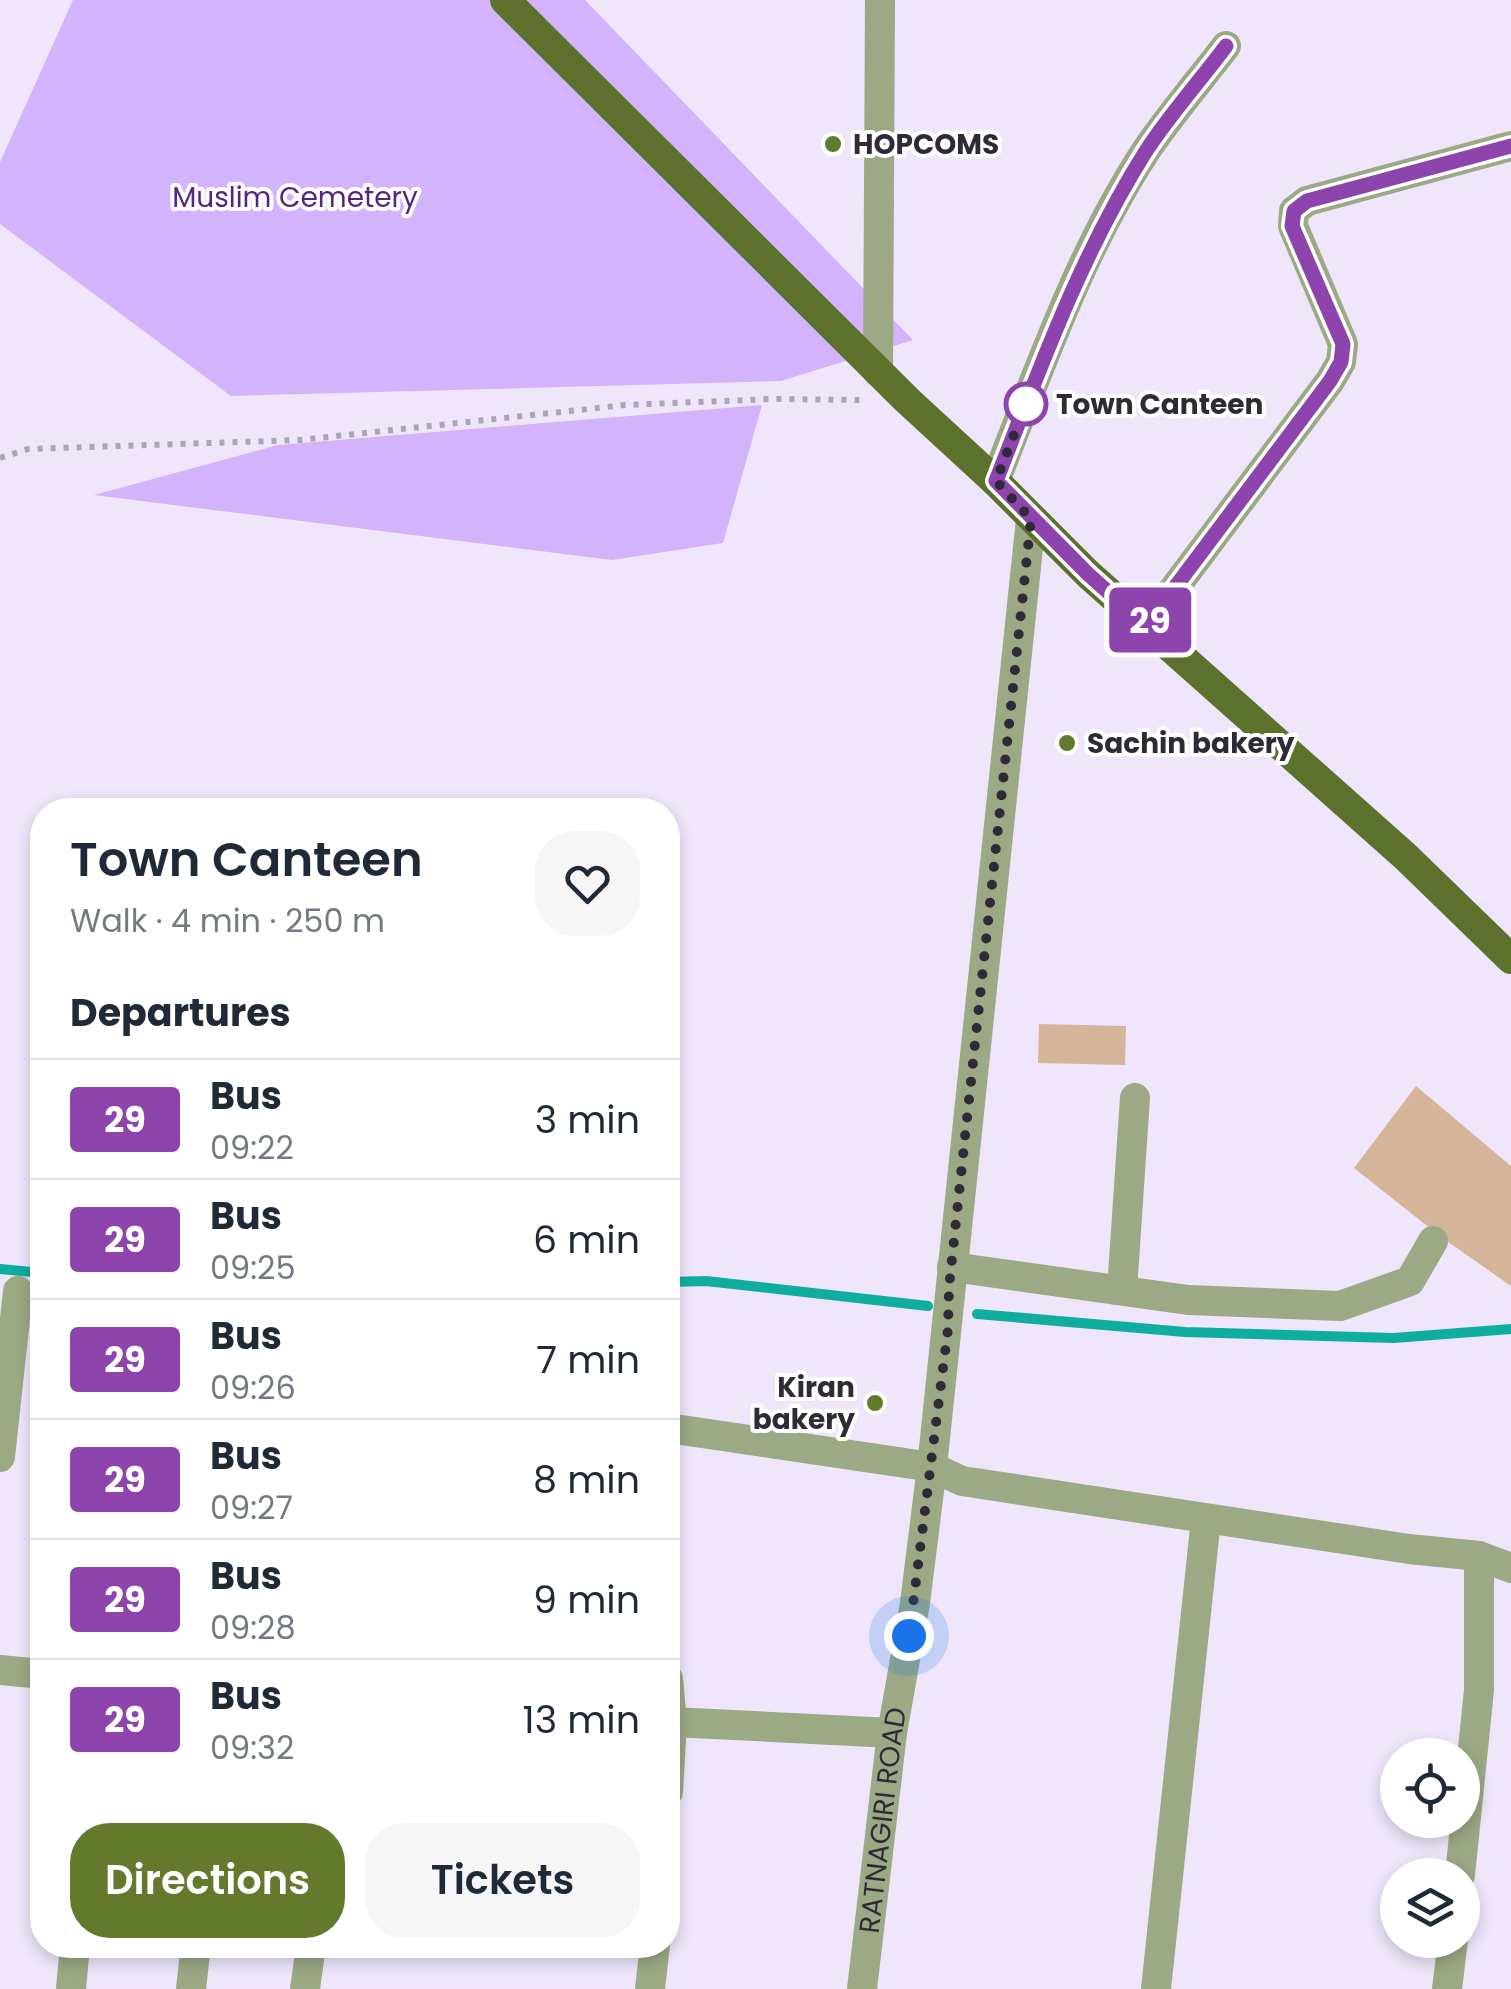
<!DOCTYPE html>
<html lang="en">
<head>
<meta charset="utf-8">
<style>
  body { margin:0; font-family:Poppins,sans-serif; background:#f6f6f7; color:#1f2937; height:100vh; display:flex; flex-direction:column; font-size:38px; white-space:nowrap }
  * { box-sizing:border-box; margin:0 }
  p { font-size:32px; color:#747a83 }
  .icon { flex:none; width:55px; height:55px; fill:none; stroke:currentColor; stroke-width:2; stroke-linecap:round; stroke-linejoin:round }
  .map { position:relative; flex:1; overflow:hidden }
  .drawer { position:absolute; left:30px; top:798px; width:650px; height:1160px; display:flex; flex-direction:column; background:#fff; border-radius:40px; box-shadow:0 5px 15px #0003 }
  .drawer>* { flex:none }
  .badge { padding:0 20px; border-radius:8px; font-size:35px; line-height:65px }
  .fabs { position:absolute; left:1380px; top:1738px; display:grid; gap:20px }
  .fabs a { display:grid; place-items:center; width:100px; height:100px; border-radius:50%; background:#fff; box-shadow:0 5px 15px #0003; font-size:50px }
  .you { position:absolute; width:50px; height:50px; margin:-25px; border:8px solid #fff; border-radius:50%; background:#1a73e8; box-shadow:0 0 0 15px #1a73e833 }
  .map>.badge { position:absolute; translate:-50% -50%; box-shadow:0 0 0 5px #fff }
  h2 { padding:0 40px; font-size:38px; line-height:90px }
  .round { display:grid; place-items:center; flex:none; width:105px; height:105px; border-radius:40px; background:#f6f6f7 }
  .headline { display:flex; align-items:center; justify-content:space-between; height:170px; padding:0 40px }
  h1 { font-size:48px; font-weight:600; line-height:75px }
  .cta { display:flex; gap:20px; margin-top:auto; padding:20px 40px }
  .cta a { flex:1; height:115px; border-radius:40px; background:#637a2c; color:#fff; font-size:40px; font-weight:600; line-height:115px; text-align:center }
  .cta a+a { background:#f6f6f7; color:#1f2937 }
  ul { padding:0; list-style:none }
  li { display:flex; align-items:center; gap:30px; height:120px; padding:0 40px; border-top:2px solid #e0e1e3 }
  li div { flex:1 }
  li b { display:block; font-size:38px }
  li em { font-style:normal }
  li .badge { min-width:110px; font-weight:700; text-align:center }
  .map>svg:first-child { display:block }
  .green { fill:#d3b4fc }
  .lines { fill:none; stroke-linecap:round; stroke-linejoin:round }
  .stream { stroke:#0fad9e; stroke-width:10 }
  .building { fill:#d4b59a }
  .path { stroke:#aca5b7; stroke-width:6; stroke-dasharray:5 8; stroke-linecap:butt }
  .minor { stroke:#9ca985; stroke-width:30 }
  .major { stroke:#5c712b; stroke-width:30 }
  .line-casing { stroke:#fff; stroke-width:22 }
  .line { stroke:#8e44ad; stroke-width:15 }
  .walk { stroke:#2f2a37; stroke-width:10; stroke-dasharray:0 18 }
  .poi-dot { fill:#637a2c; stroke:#fff; stroke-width:4 }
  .stop-dot { fill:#fff; stroke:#8e44ad; stroke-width:5 }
  .labels { text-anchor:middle; stroke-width:8; stroke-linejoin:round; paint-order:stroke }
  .poi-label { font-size:28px; font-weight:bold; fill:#2f2a37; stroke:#fff; text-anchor:start }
  .park-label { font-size:28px; fill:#54247f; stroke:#fff }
  .stop-label { font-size:28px; font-weight:bold; fill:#2f2a37; stroke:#fff; text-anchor:start }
  .street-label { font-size:28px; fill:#2f2a37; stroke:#fff }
</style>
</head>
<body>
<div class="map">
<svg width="1511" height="1989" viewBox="0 0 1511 1989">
  <rect width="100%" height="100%" fill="#efe6fc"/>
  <path class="green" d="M73,0H585L913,340L781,381L231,396L0,224V162Z
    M762,405L723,543L612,560L94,495L278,445Z"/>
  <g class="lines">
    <path class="stream" d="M0,1269L42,1273
      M668,1282L706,1281L928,1306
      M977,1314L1185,1332L1394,1338L1511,1329"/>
  </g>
  <path class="building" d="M1039,1024L1126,1026L1125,1065L1038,1063Z
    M1416,1086L1511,1166V1286L1441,1237L1354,1168Z"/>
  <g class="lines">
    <path class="path" d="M0,458L28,449L300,440L625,405L771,399L865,400"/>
    <g class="minor">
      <path d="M878,372L880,0"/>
      <path d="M995,481C1040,368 1080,251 1147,149C1171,114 1200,80 1226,46"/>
      <path d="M1146,626L1330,381L1341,362L1343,344L1293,226L1294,211L1307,201L1511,146"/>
      <path d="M952,1267L1188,1300L1340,1306L1410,1281L1433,1241"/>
      <path d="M1122,1290L1135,1098"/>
      <path d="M668,1428L932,1467L962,1481L1409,1549L1479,1556L1511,1568"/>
      <path d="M0,1457L18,1291"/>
      <path d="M0,1670L42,1674"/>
      <path d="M668,1679L672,1722L892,1733"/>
      <path d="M668,1792L672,1722"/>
      <path d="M1460,1875L1479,1690V1556"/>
      <path d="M71,1989L75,1945"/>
      <path d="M191,1989L196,1945"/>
      <path d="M305,1989L311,1945"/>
      <path d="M650,1989L655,1945"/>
      <path id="s1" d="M862,1989L892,1733L915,1603L932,1467L1031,519"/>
      <path d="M1156,1989L1206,1519"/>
      <path d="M1447,1989L1453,1940"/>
    </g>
    <path class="major" d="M505,0L907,400L995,481L1088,574L1406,857L1511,959"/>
  </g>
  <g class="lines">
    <g class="line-casing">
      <path id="line" d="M1226,46C1200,81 1170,114 1146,151C1081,254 1040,368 996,481L1088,574L1146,626L1330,381L1341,362L1343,344L1292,226L1294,211L1307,201L1511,146"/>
    </g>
    <use href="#line" class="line"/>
    <path class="walk" d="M909,1636L948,1329L949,1287L1031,519L996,481L1026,404"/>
  </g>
  <g class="poi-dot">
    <circle cx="833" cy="144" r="10"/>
    <circle cx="1067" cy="743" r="10"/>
    <circle cx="875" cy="1403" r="10"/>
  </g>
  <circle class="stop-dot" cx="1026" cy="404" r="20"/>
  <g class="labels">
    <g class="poi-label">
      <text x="853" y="154">HOPCOMS</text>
      <text x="1087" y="753">Sachin bakery</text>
      <text x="855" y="1397" text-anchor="end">Kiran<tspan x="855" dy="32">bakery</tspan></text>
    </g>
    <g class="park-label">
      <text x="295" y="207">Muslim Cemetery</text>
    </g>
    <g class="stop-label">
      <text x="1056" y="414">Town Canteen</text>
    </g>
    <g class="street-label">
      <text dy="10" stroke="none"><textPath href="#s1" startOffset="170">RATNAGIRI ROAD</textPath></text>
    </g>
  </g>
</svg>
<div class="fabs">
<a><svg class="icon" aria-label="locate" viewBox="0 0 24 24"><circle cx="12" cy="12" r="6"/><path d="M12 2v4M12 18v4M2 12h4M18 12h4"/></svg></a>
<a><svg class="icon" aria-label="layers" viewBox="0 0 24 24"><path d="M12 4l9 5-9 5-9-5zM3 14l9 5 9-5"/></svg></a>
</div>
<div class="you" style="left:909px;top:1636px"></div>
<b class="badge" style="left:1150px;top:620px;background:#8e44ad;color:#fff">29</b>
<section class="drawer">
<div class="headline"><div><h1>Town Canteen</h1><p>Walk · 4 min · 250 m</p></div><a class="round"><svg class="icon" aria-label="heart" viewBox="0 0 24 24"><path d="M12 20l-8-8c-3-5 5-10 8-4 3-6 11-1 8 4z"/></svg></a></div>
<h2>Departures</h2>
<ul>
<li><span class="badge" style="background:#8e44ad;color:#fff">29</span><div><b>Bus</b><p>09:22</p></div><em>3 min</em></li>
<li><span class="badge" style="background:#8e44ad;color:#fff">29</span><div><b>Bus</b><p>09:25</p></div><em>6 min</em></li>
<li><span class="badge" style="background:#8e44ad;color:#fff">29</span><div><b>Bus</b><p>09:26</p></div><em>7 min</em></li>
<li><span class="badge" style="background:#8e44ad;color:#fff">29</span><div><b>Bus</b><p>09:27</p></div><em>8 min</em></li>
<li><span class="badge" style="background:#8e44ad;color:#fff">29</span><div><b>Bus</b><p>09:28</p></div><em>9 min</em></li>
<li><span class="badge" style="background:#8e44ad;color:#fff">29</span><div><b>Bus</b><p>09:32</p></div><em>13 min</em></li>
</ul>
<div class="cta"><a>Directions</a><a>Tickets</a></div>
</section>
</div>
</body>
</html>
